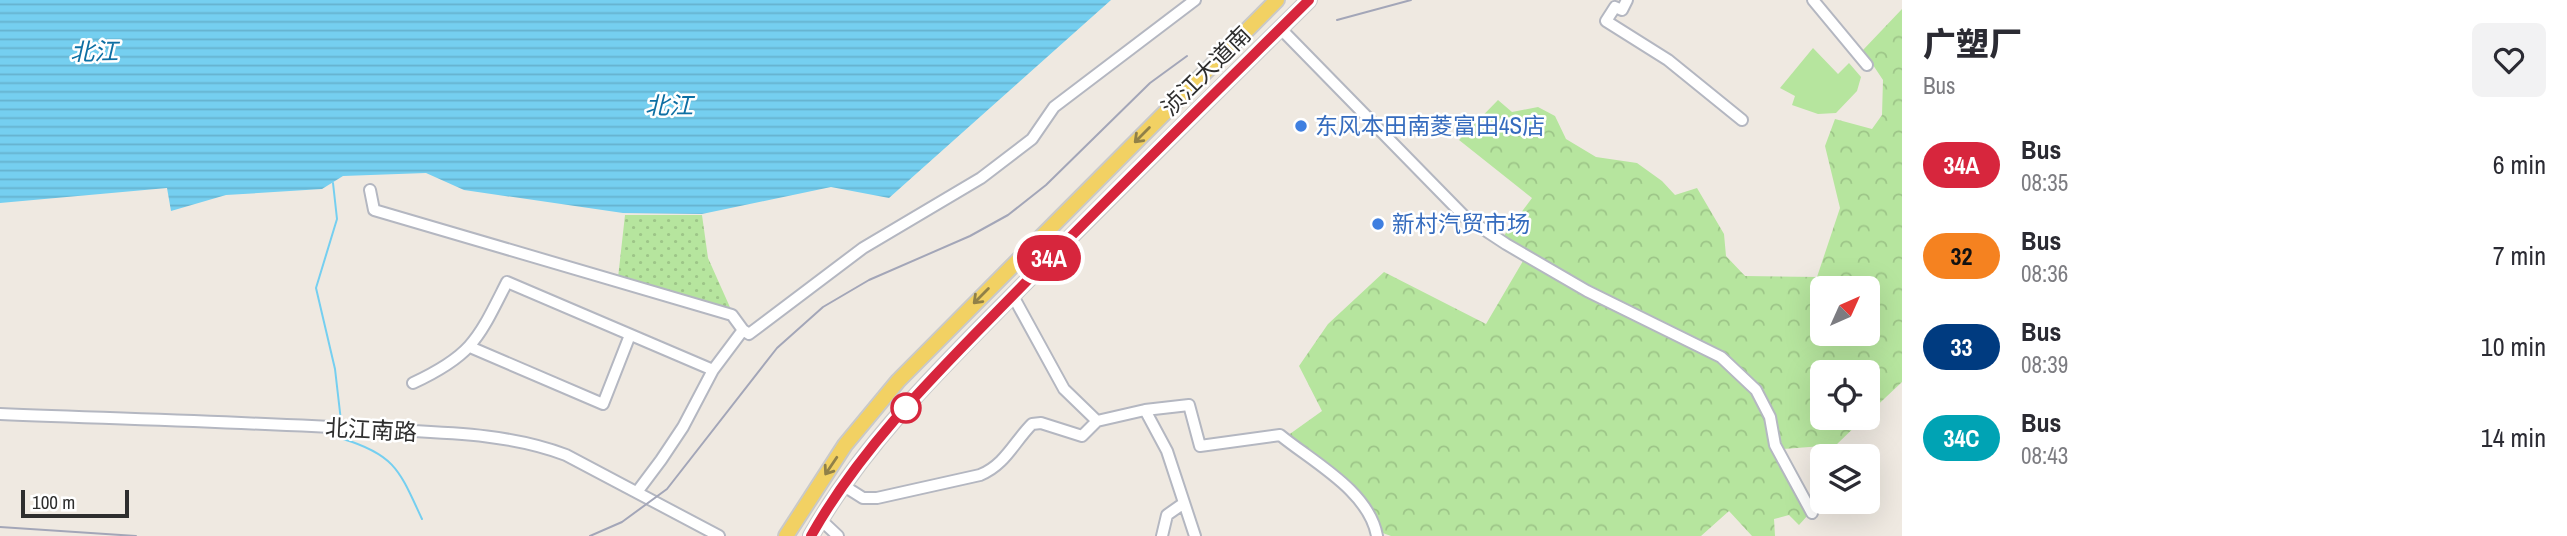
<!DOCTYPE html>
<html lang="en">
<head>
<meta charset="utf-8">
<style>
  body { margin:0; font-family:"Archivo Narrow","Noto Sans SC",sans-serif; background:#f2f2f3; color:#2b2b33; height:100vh; display:flex; flex-direction:column; font-size:26px; white-space:nowrap }
  * { box-sizing:border-box; margin:0 }
  p { font-size:23px; color:#7c7c81 }
  .icon { flex:none; width:38px; height:38px; fill:none; stroke:currentColor; stroke-width:2; stroke-linecap:round; stroke-linejoin:round }
  .map { position:relative; flex:1; overflow:hidden }
  .side { display:flex; flex-direction:column; background:#fff; width:665px }
  .side>* { flex:none }
  .badge { padding:0 14px; border-radius:23px; font-size:24px; line-height:46px }
  .needle { width:46px; rotate:45deg }
  .tools { position:absolute; left:1810px; top:276px; display:grid; gap:14px }
  .tools a { display:grid; place-items:center; width:70px; height:70px; border-radius:10px; background:#fff; box-shadow:0 7px 28px #0002; font-size:35px }
  .scale { position:absolute; left:21px; bottom:18px; width:108px; box-sizing:border-box; padding-left:7px; border:4px solid #2e2e2e; border-top:0; font-size:19px; line-height:24px; white-space:nowrap; color:#2e2e2e; -webkit-text-stroke:5px #fff; paint-order:stroke }
  .map>.badge { position:absolute; translate:-50% -50%; box-shadow:0 0 0 4px #fff }
  .round { display:grid; place-items:center; flex:none; width:74px; height:74px; border-radius:10px; background:#f2f2f3 }
  .overview { display:flex; align-items:center; justify-content:space-between; height:119px; padding:0 21px }
  h1 { font-size:33px; font-weight:800; line-height:52px }
  ul { padding:0; list-style:none }
  li { display:flex; align-items:center; gap:21px; height:91px; padding:0 21px }
  li div { flex:1 }
  li b { display:block; font-size:26px }
  li em { font-style:normal }
  li .badge { min-width:77px; font-weight:700; text-align:center }
  main { display:flex; flex:1; min-height:0 }
  .map>svg:first-child { display:block }
  .grass { fill:url(#grass-dots) }
  .forest { fill:url(#forest-crowns); fill-rule:evenodd }
  .park { fill:#b6e59e }
  .water { fill:url(#water-rules) }
  .lines { fill:none; stroke-linecap:round; stroke-linejoin:round }
  .stream { stroke:#75cff0; stroke-width:2 }
  .minor-casing { stroke:#b4b7c1; stroke-width:14 }
  .major-casing { stroke:#c9c9c9; stroke-width:18 }
  .minor { stroke:#fff; stroke-width:10 }
  .major { stroke:#f2d163; stroke-width:14 }
  .rail { stroke:#a3a6b8; stroke-width:2 }
  .oneway { stroke:#908048 }
  .line-casing { stroke:#fff; stroke-width:16 }
  .line { stroke:#d7263d; stroke-width:10 }
  .shop-dot { fill:#3f7fe0; stroke:#fff; stroke-width:2.5 }
  .stop-dot { fill:#fff; stroke:#d7263d; stroke-width:3.5 }
  .labels { text-anchor:middle; stroke-width:5; stroke-linejoin:round; paint-order:stroke }
  .street-label { font-size:23px; fill:#2e2e2e; stroke:#fff }
  .shop-label { font-size:23px; fill:#366cbe; stroke:#fff; text-anchor:start }
  .water-label { font-size:24px; font-style:italic; fill:#0d6fa3; stroke:#fff }
</style>
</head>
<body>
<main>
<div class="map">
<svg width="1902" height="536" viewBox="0 0 1902 536">
  <defs>
    <pattern id="grass-dots" width="8" height="8" patternUnits="userSpaceOnUse" patternTransform="scale(1.75)"><rect width="8" height="8" fill="#b6e59e"/><path d="M2 2h.1M6 6h.1" fill="none" stroke="#9dc588" stroke-width="1.8" stroke-linecap="round"/></pattern>
    <pattern id="forest-crowns" width="20" height="18" patternUnits="userSpaceOnUse" patternTransform="scale(1.75)"><rect width="20" height="18" fill="#b6e59e"/><path d="M2 6a3 3 0 1 1 6 0M12 15a3 3 0 1 1 6 0" fill="none" stroke="#9dc588"/></pattern>
    <pattern id="water-rules" width="6" height="5" patternUnits="userSpaceOnUse" patternTransform="scale(1.75)"><rect width="6" height="5" fill="#75cff0"/><path d="M0 2.5h6" fill="none" stroke="#66b2ce"/></pattern>
  </defs>
  <rect width="100%" height="100%" fill="#efe9e1"/>
  <path class="grass" d="M625,215H702L708,258L733,314L618,278Z"/>
  <path class="forest" d="M1902,9V382L1867,415V373H1822V418H1864L1836,445L1783,449L1774,417L1760,386L1723,354L1588,286L1503,237L1532,198L1459,140L1498,100L1512,112L1538,107L1555,116L1566,139L1596,157L1637,163L1662,181L1675,195L1697,188L1724,234L1726,256L1745,276L1817,277L1840,208L1825,146L1835,119L1872,129L1882,115L1883,80L1863,50ZM1822,289H1867V334H1822Z
    M1523,261L1718,359L1753,393L1768,419L1808,515L1799,525L1789,515L1774,519L1775,536H1752L1729,511L1701,536H1391L1380,532L1370,505L1348,482L1287,436L1322,411L1299,366L1328,324L1384,272L1486,324Z"/>
  <path class="park" d="M1813,48L1838,74L1849,63L1861,77L1857,91L1836,113L1818,114L1792,105L1795,96L1780,88Z"/>
  <path class="water" d="M0,0H1111L889,198L831,187L702,214L623,213L464,190L426,173L343,176L322,189L226,195L171,211L167,188L0,203Z"/>
  <g class="lines">
    <path class="stream" d="M333,183L337,219L316,288L335,369L341,421
      M343,434V439C396,455 400,472 422,519"/>
    <g class="minor-casing">
      <path id="minor" d="M1627,0L1622,10L1615,7L1606,21L1668,60L1742,120
        M1813,0L1867,65
        M1280,28L1465,217L1506,244L1587,291L1721,357L1756,390L1770,417L1775,445L1812,513
        M370,190L374,210L732,315L743,330
        M1013,296L1064,389L1097,421L1145,410L1189,405L1200,446L1280,435C1313,462 1369,491 1377,536
        M470,347L603,404L630,335
        M413,383C473,355 478,339 507,282L713,370
        M1145,410L1167,451L1195,536
        M0,414C122,419 244,422 367,429C433,433 503,431 566,455L719,536
        M844,486L863,498H877L980,475C1005,465 1014,442 1032,424L1041,423L1082,436L1097,421
        M637,492L661,460L683,427L713,370L743,330L749,334L863,248L981,178L1032,139L1054,107L1195,0
        M821,520L838,536
        M1162,536L1167,515L1184,503"/>
    </g>
    <g class="major-casing">
      <path id="major" d="M786,536L845,445L898,381L1277,0
        M811,536C864,442 944,365 1019,289C1115,192 1212,96 1309,0"/>
    </g>
    <use href="#minor" class="minor"/>
    <use href="#major" class="major"/>
    <path class="rail" d="M1337,20L1411,0
      M0,527L136,536
      M590,536L622,522L667,489L777,348L823,307L869,280L970,236L1008,215L1046,185L1150,83L1187,56"/>
  </g>
  <defs><path id="oneway-shaft" d="M-6 0H5M1.5-3L5.5 0L1.5 3" fill="none" stroke-width="1.6" stroke-linecap="round" stroke-linejoin="round" transform="scale(1.75)"/></defs>
  <g class="oneway">
    <use href="#oneway-shaft" transform="translate(1142 135) rotate(135)"/>
    <use href="#oneway-shaft" transform="translate(981 296) rotate(135)"/>
    <use href="#oneway-shaft" transform="translate(831 466) rotate(124)"/>
  </g>
  <g class="lines">
    <g class="line-casing">
      <path id="line" d="M811,536C865,440 947,363 1023,285C1117,189 1213,95 1309,0"/>
    </g>
    <use href="#line" class="line"/>
  </g>
  <g class="shop-dot">
    <circle cx="1301" cy="126" r="7"/>
    <circle cx="1378" cy="224" r="7"/>
  </g>
  <circle class="stop-dot" cx="906" cy="408" r="14"/>
  <g class="labels">
    <g class="street-label">
      <text transform="translate(1206 71) rotate(-45)" y="8">浈江大道南</text>
      <text transform="translate(371 430) rotate(3)" y="8">北江南路</text>
    </g>
    <g class="shop-label">
      <text x="1315" y="134">东风本田南菱富田4S店</text>
      <text x="1392" y="232">新村汽贸市场</text>
    </g>
    <g class="water-label">
      <text transform="translate(94 52) rotate(-1)" y="8">北江</text>
      <text x="669" y="114">北江</text>
    </g>
  </g>
</svg>
<div class="tools">
<a><svg class="needle" viewBox="-14 -14 28 28"><path d="M0-13l5 13h-10z" fill="#e53935"/><path d="M0 13l5-13h-10z" fill="#7c7c81"/></svg></a>
<a><svg class="icon" aria-label="locate" viewBox="0 0 24 24"><circle cx="12" cy="12" r="6"/><path d="M12 2v4M12 18v4M2 12h4M18 12h4"/></svg></a>
<a><svg class="icon" aria-label="layers" viewBox="0 0 24 24"><path d="M12 4l9 5-9 5-9-5zM3 14l9 5 9-5"/></svg></a>
</div>
<div class="scale">100 m</div>
<b class="badge" style="left:1049px;top:258px;background:#d7263d;color:#fff">34A</b>
</div>
<section class="side">
<div class="overview"><div><h1>广塑厂</h1><p>Bus</p></div><a class="round"><svg class="icon" aria-label="heart" viewBox="0 0 24 24"><path d="M12 20l-8-8c-3-5 5-10 8-4 3-6 11-1 8 4z"/></svg></a></div>
<ul>
<li><span class="badge" style="background:#d7263d;color:#fff">34A</span><div><b>Bus</b><p>08:35</p></div><em>6 min</em></li>
<li><span class="badge" style="background:#f58220;color:#111">32</span><div><b>Bus</b><p>08:36</p></div><em>7 min</em></li>
<li><span class="badge" style="background:#003b80;color:#fff">33</span><div><b>Bus</b><p>08:39</p></div><em>10 min</em></li>
<li><span class="badge" style="background:#00a3b4;color:#fff">34C</span><div><b>Bus</b><p>08:43</p></div><em>14 min</em></li>
</ul>
</section>
</main>
</body>
</html>
